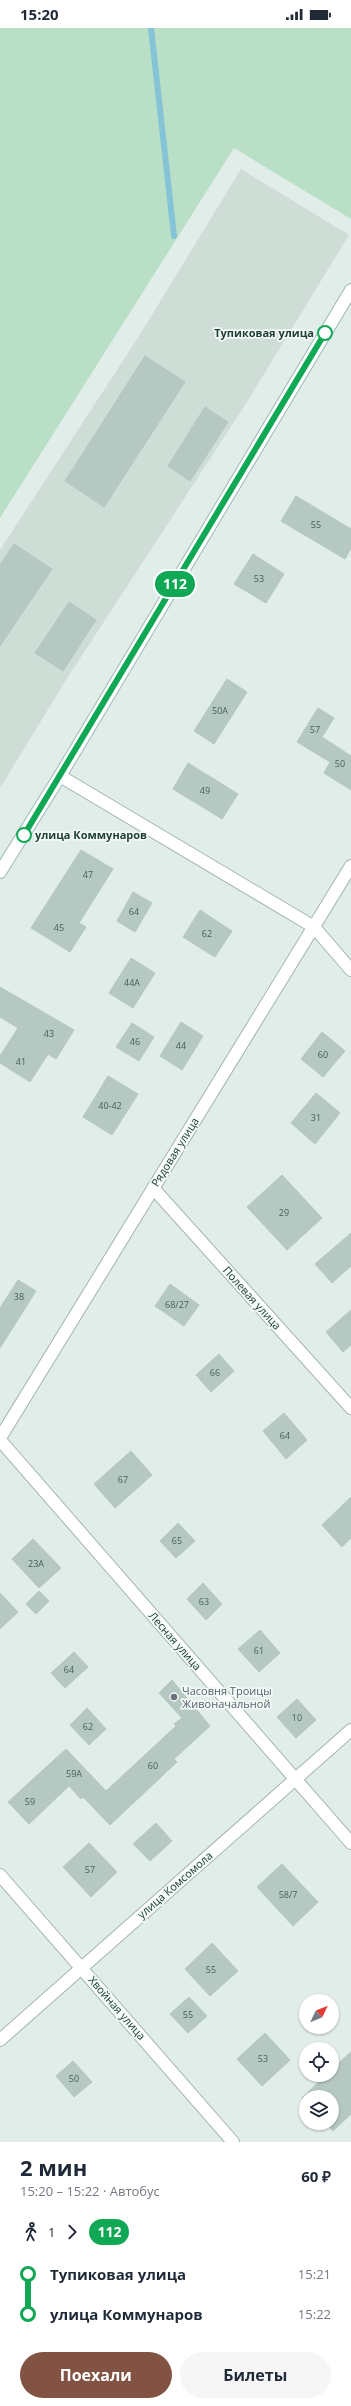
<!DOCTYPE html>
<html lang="ru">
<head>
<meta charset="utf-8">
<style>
  body { margin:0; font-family:"Open Sans",sans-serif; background:#f6f6f7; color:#1f2937; height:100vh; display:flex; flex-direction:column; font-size:15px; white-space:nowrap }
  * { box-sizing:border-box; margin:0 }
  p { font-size:13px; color:#747a83 }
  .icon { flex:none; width:22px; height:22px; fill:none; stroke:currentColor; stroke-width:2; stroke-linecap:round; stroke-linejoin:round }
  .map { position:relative; height:2114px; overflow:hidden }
  .details { display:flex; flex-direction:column; background:#fff; flex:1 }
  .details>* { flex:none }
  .badge { padding:0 8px; border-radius:13px; font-size:14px; line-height:26px }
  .needle { width:26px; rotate:47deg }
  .tools { position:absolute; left:299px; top:1966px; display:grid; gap:8px }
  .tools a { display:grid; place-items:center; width:40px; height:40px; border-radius:50%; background:#fff; box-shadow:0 1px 3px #0004; font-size:20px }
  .map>.badge { position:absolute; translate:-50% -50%; box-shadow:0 0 0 2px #fff }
  .legs { display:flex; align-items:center; gap:6px; height:44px; padding:0 20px; font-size:13px }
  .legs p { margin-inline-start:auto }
  .headline { display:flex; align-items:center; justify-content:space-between; height:68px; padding:0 20px }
  h1 { font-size:22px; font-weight:700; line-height:30px }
  .button { display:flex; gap:8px; margin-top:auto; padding:8px 20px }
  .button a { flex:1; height:46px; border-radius:24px; background:#825243; color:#fff; font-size:16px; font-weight:700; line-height:46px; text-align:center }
  .button a+a { background:#f6f6f7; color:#1f2937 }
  ul { padding:0 20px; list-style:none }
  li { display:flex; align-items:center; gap:14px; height:40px; font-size:15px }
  li i { display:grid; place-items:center; width:6px; height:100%; margin:0 5px; background:currentColor }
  li i::after { content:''; width:10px; height:10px; margin:-5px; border:3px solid; border-radius:50%; background:#fff }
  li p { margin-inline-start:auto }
  li:first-child i { background:linear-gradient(#0000 50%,currentColor 0) }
  li:last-child i { background:linear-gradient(currentColor 50%,#0000 0) }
  .status { display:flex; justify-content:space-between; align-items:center; height:28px; padding:0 20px; background:#fff; direction:ltr }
  .status svg { height:11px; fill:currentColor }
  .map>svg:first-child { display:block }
  .built { fill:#cfddd7 }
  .green { fill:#b9dfc6 }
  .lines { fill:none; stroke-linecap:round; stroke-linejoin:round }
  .stream { stroke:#85c4d6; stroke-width:6 }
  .building { fill:#b6c8c2; stroke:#b3c7c0 }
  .minor-casing { stroke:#a3b5b0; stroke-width:14 }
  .secondary-casing { stroke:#9fb9b2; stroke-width:14 }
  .minor { stroke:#fff; stroke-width:12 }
  .secondary { stroke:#fff; stroke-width:12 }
  .line-1-casing { stroke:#fff; stroke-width:9 }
  .line-1 { stroke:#10a855; stroke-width:6 }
  .stop-1-dot { fill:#fff; stroke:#10a855; stroke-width:2 }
  .worship-dot { fill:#6b7280; stroke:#f2f9f6; stroke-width:1.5 }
  .labels { text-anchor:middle; stroke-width:3.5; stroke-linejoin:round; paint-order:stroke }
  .number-label { font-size:9px; fill:#46615a }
  .stop-label { font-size:11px; font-weight:bold; fill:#203f38; stroke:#f2f9f6; text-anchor:end }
  .street-label { font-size:11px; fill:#203f38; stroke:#f2f9f6 }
  .worship-label { font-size:11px; fill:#5b616d; stroke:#f2f9f6; text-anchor:start }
</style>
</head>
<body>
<div class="status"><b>15:20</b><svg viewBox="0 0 49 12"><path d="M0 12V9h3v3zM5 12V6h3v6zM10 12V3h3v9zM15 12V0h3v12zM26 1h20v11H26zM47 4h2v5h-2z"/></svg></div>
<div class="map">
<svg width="351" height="2114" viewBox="0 0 351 2114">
  <rect width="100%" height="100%" fill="#e1ede8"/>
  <path class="built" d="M241,141L349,207L247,374L66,652L0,760V522L139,308Z"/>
  <path class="green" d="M0,0H351V191L234,120L0,490Z"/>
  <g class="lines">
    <path class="stream" d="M151,0L174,208"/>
  </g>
  <path class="building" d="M145,328L185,354L104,479L65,453Z
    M205,379L228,394L190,453L168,438Z
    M296,468L351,501V520L345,531L281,493Z
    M14,516L52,541L0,618V537Z
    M253,526L284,546L266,575L234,556Z
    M69,574L96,592L63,643L35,625Z
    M227,651L247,664L214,716L194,703Z
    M318,680L334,690L322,709L351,728V762L324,745L330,734L297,714Z
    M188,735L238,766L222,791L173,761Z
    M81,822L113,841L79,895L86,899L70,924L31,900Z
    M133,864L152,875L135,904L117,893Z
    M200,882L232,903L215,929L183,909Z
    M131,930L155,945L133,980L109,965Z
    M0,959L74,1002L56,1031L48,1026L30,1054L0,1035V1028L18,1000L0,989Z
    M181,994L203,1008L182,1042L160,1028Z
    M132,995L154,1009L139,1033L116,1019Z
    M322,1004L345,1023L323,1049L301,1031Z
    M108,1048L138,1066L112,1107L83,1089Z
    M316,1065L340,1085L315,1116L291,1095Z
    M282,1147L322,1190L287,1222L247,1179Z
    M351,1205V1238L332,1255L315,1236Z
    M18,1252L36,1263L0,1320V1280Z
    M170,1256L199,1277L184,1298L155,1278Z
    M351,1282V1317L343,1324L326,1304Z
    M219,1326L234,1343L211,1364L196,1347Z
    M284,1385L307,1412L286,1431L263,1403Z
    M131,1423L152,1447L115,1480L94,1456Z
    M351,1469V1510L342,1519L322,1497Z
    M178,1495L195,1513L176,1530L160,1513Z
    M33,1511L61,1540L39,1560L12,1531Z
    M203,1555L222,1576L206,1592L187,1571Z
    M39,1563L49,1573L36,1586L26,1576Z
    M0,1565L18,1584L0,1601Z
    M260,1602L280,1625L259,1644L238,1621Z
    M74,1624L88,1639L65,1660L51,1645Z
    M172,1652L210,1698L174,1731L177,1734L110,1797L83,1769L81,1771L69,1758L29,1796L8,1774L66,1721L106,1763L176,1698L174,1696L182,1690L159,1665Z
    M297,1671L316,1692L296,1710L277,1689Z
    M87,1680L106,1701L89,1717L70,1697Z
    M156,1795L172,1813L150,1833L133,1816Z
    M89,1815L117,1844L91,1869L63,1839Z
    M282,1836L318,1874L293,1898L257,1859Z
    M212,1915L238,1943L210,1968L185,1941Z
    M189,1969L207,1988L188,2005L170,1986Z
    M265,2005L290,2032L262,2058L237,2031Z
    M351,2024V2086L333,2103L326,2095H332V2069H306V2074L302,2070L326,2047H332V2041Z
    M73,2033L92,2054L74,2069L56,2048Z"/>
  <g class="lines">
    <g class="minor-casing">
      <path id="minor" d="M60,748L314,899L351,942
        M153,1160L351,1380
        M0,1410L351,838
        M0,1412L351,1815
        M0,1847L233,2114
        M0,2012L351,1702"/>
    </g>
    <g class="secondary-casing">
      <path id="secondary" d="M0,844L60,748L351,262"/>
    </g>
    <use href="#minor" class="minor"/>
    <use href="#secondary" class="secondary"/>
  </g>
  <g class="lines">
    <g class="line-1-casing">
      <path id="line-1" d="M24,807L325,305"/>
    </g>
    <use href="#line-1" class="line-1"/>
  </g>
  <g class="stop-1-dot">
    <circle cx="325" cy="305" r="7"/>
    <circle cx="24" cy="807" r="7"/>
  </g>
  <circle class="worship-dot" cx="174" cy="1669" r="4"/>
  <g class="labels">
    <g class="number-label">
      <text x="316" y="500">55</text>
      <text x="259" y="554">53</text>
      <text x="220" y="686">50А</text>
      <text x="315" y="705">57</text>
      <text x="340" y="739">50</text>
      <text x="205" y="766">49</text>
      <text x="88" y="850">47</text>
      <text x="134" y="887">64</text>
      <text x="59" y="903">45</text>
      <text x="207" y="909">62</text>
      <text x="132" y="958">44А</text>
      <text x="49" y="1009">43</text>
      <text x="135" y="1017">46</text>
      <text x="181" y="1021">44</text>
      <text x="323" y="1030">60</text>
      <text x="21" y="1037">41</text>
      <text x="110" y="1081">40-42</text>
      <text x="316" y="1093">31</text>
      <text x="284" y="1188">29</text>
      <text x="19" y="1272">38</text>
      <text x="177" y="1280">68/27</text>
      <text x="215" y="1348">66</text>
      <text x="285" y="1411">64</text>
      <text x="123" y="1455">67</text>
      <text x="177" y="1516">65</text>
      <text x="36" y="1539">23А</text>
      <text x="204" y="1577">63</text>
      <text x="259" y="1626">61</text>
      <text x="69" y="1645">64</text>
      <text x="297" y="1693">10</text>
      <text x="88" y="1702">62</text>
      <text x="153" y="1741">60</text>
      <text x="74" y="1749">59А</text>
      <text x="30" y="1777">59</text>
      <text x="90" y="1845">57</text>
      <text x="288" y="1870">58/7</text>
      <text x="211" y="1945">55</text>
      <text x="188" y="1990">55</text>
      <text x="263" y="2034">53</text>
      <text x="74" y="2054">50</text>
    </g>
    <g class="stop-label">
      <text x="314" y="309">Тупиковая улица</text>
      <text x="35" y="811" text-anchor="start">улица Коммунаров</text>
    </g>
    <g class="street-label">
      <text transform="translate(175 1124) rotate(-58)" y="4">Рядовая улица</text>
      <text transform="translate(252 1270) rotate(48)" y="4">Полевая улица</text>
      <text transform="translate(175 1613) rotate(49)" y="4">Лесная улица</text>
      <text transform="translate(175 1857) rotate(-41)" y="4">улица Комсомола</text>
      <text transform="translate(117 1980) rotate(49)" y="4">Хвойная улица</text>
    </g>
    <g class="worship-label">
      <text x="182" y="1667">Часовня Троицы<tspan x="182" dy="13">Живоначальной</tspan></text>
    </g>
  </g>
</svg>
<div class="tools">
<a><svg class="needle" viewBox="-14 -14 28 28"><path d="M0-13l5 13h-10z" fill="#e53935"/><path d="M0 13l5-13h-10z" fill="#747a83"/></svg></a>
<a><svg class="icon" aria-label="locate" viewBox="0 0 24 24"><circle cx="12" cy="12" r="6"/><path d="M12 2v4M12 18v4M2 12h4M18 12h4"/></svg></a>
<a><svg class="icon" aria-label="layers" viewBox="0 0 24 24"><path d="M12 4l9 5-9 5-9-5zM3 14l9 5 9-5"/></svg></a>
</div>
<b class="badge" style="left:175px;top:556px;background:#10a855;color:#fff">112</b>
</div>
<section class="details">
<div class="headline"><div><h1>2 мин</h1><p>15:20 – 15:22 · Автобус</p></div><b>60 ₽</b></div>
<div class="legs"><svg class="icon" aria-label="walk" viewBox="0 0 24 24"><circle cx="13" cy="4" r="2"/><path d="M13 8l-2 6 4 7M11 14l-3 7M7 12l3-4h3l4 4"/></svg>1<svg class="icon" aria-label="forward" viewBox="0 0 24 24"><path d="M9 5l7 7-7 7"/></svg><b class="badge" style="background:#10a855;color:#fff">112</b></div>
<ul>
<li><i style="color:#10a855"></i><b>Тупиковая улица</b><p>15:21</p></li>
<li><i style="color:#10a855"></i><b>улица Коммунаров</b><p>15:22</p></li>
</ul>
<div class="button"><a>Поехали</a><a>Билеты</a></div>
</section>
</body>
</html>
